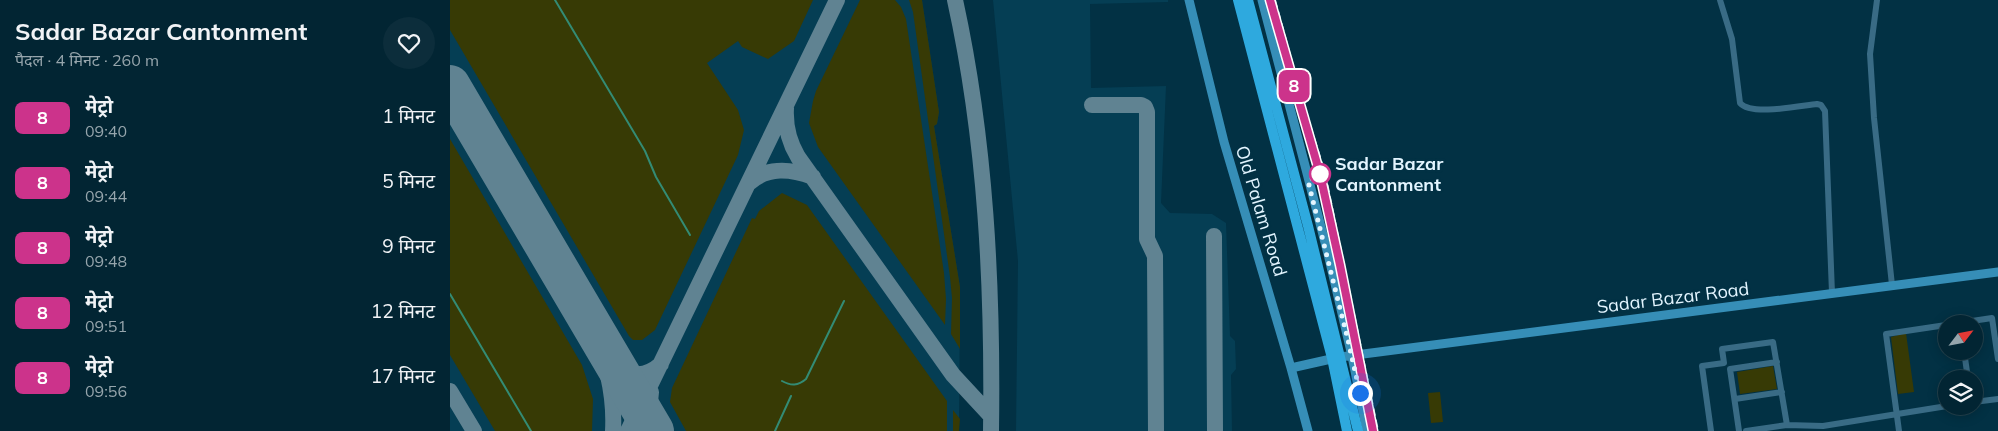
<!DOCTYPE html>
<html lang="hi">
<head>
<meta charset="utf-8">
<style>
  body { margin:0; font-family:Mulish,"Noto Sans Devanagari",sans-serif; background:#0c2d3b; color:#f1f3f6; height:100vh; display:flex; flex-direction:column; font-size:19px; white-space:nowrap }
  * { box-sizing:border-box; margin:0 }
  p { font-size:16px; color:#96a5ac }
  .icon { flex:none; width:28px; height:28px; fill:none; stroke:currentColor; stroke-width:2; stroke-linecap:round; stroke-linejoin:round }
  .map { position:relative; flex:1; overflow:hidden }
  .sheet { display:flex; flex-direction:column; background:#022533; width:450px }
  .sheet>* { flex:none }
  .badge { padding:0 10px; border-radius:8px; font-size:18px; line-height:32px }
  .needle { width:32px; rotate:58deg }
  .fabs { position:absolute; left:1488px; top:315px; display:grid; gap:10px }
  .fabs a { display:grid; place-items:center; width:45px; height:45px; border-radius:50%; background:#022533; box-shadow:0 2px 12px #0003,0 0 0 1px #23424e; font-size:25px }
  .you { position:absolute; width:25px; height:25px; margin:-12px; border:4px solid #fff; border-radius:50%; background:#1a73e8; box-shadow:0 0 0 8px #1a73e833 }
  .map>.badge { position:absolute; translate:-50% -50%; box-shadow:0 0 0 2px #fff }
  .round { display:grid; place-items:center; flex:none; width:52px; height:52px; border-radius:26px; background:#0c2d3b }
  .head { display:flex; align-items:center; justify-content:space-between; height:85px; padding:0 15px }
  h1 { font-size:24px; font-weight:700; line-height:38px }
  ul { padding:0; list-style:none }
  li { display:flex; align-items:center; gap:15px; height:65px; padding:0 15px }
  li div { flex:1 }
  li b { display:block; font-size:19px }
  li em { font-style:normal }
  li .badge { min-width:55px; font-weight:700; text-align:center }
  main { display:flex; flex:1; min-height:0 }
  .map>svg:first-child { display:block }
  .built { fill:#053e54 }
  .green { fill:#373a05 }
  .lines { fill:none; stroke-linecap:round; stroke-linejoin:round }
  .stream { stroke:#338b74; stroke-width:2 }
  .taxiway { stroke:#608392; stroke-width:16 }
  .runway { stroke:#608392; stroke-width:40 }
  .street { stroke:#396b85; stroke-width:6 }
  .secondary { stroke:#368eb7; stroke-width:9 }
  .primary { stroke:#2ea9de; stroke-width:10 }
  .rail { stroke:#bed5e1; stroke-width:2; stroke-dasharray:8 4; stroke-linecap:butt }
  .line-casing { stroke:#fff; stroke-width:11 }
  .line { stroke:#cc338b; stroke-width:8 }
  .walk { stroke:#e3f5ff; stroke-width:5; stroke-dasharray:0 9 }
  .stop-dot { fill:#fff; stroke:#cc338b; stroke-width:2.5 }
  .labels { text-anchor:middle; stroke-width:5; stroke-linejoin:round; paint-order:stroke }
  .stop-label { font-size:18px; font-weight:bold; fill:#e3f5ff; stroke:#023144; text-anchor:start }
  .street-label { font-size:18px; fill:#e3f5ff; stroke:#023144 }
</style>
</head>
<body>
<main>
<section class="sheet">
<div class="head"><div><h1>Sadar Bazar Cantonment</h1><p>पैदल · 4 मिनट · 260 m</p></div><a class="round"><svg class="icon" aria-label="heart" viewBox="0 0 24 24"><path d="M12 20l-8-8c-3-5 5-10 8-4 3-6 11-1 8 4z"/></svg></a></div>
<ul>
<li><span class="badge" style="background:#cc338b;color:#fff">8</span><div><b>मेट्रो</b><p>09:40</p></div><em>1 मिनट</em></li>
<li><span class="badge" style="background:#cc338b;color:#fff">8</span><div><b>मेट्रो</b><p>09:44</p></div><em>5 मिनट</em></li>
<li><span class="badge" style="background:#cc338b;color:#fff">8</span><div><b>मेट्रो</b><p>09:48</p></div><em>9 मिनट</em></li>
<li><span class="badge" style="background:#cc338b;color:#fff">8</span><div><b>मेट्रो</b><p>09:51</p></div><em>12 मिनट</em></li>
<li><span class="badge" style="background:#cc338b;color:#fff">8</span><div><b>मेट्रो</b><p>09:56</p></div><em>17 मिनट</em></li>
</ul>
</section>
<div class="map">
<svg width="1548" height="431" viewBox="0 0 1548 431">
  <rect width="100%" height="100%" fill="#023144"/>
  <path class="built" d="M0,0H472L489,112L487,124L484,126L510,287L509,431H0Z
    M543,0H718V2L640,4L641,88L716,86L711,203L720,213L762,214L776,223L780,336L785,341L786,369L781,375L782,431H566L568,261Z"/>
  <path class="green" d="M0,0H363L344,41L318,59L292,47L288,41L257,63L288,110L294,130L288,155L205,330L192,340H183L179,336L0,30Z
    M410,0H445L451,7L456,19L494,273L496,299L495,325L368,147L359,123L363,101L366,91Z
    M459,0H472L489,112L487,124L484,126L510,287V349L501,334L502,298L500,277L463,12Z
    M0,139L132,365L143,399L142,431H45L0,355Z
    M332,193L357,205L497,401V431H236L220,402L222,388L302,218L305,219L309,211Z
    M1456,333L1464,392L1448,394L1441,337Z
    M1323,366L1327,389L1290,394L1287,372Z
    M990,392L993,422L981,423L978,393Z
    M503,410L510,419L509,431H503Z"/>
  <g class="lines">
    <path class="stream" d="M105,0L195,151L206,177L240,235
      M0,294L81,431
      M332,381C341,386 348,386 356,379L394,301
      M325,431L341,396"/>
    <path class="taxiway" d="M505,0C536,141 543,287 541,431
      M642,105H691L695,107L697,112V239L705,256L706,431
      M336,108C335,125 339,142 348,157L503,375L541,416
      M299,183C318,166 341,169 363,177
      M764,236L765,431
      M142,329C157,362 165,394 163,431
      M164,364C180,377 195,378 211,364
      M0,391L24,431
      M201,392L199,412L205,431
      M178,431L387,0"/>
    <path class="runway" d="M0,85L204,431"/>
    <path class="street" d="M1270,0L1282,39L1290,103C1301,116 1349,106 1367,104L1371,105L1375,111L1382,293
      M1427,0L1420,54L1424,118L1442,285
      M1502,324L1542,318L1548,359
      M1514,351L1518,379
      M1285,399L1332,392
      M1524,402L1548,399
      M1261,431L1252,366L1274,363L1272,349L1323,342L1337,425
      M1289,431L1280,369L1327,362
      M1296,431L1337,425L1373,426L1497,406
      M1449,431L1436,334L1496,325"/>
    <path class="secondary" d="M739,0L774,142L841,368L858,431
      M812,0L878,254L902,356L917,431
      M841,368L890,357L1548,272"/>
    <path class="primary" d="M788,0L882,358L897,431
      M798,0L858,226L908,431"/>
    <path class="rail" d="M825,0L854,106L875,173L928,431"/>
  </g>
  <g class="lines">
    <g class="line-casing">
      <path id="line" d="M820,0L870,174L890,265L923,431"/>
    </g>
    <use href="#line" class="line"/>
    <path class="walk" d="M870,174L858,181L898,340L910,393"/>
  </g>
  <circle class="stop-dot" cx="870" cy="174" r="10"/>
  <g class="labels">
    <g class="stop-label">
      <text x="885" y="170">Sadar Bazar<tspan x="885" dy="21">Cantonment</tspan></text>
    </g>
    <g class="street-label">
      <text transform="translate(811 211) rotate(73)" y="6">Old Palam Road</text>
      <text transform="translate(1223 298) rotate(-7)" y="6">Sadar Bazar Road</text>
    </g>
  </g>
</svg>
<div class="fabs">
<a><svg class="needle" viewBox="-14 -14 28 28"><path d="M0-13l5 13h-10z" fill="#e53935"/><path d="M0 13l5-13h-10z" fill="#96a5ac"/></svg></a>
<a><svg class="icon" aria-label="layers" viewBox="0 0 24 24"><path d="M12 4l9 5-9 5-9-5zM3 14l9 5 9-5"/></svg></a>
</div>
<div class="you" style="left:910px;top:393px"></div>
<b class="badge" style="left:844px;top:86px;background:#cc338b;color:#fff">8</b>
</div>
</main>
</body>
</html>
